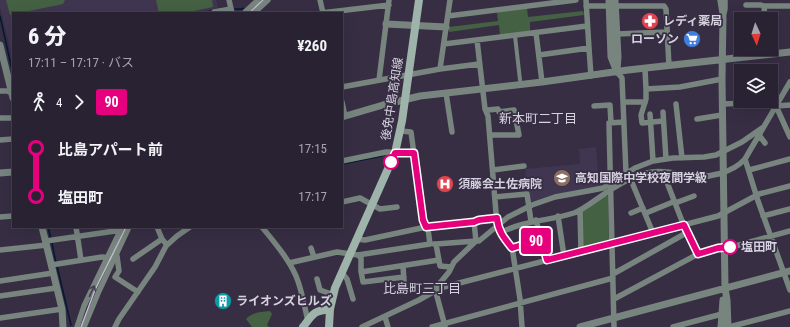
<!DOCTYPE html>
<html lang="ja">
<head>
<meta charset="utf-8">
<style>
  body { margin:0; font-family:"Roboto Condensed","Noto Sans JP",sans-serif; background:#352f3f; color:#f1f3f6; height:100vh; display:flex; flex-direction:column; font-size:15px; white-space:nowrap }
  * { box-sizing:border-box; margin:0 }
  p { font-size:13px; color:#a5a4ac }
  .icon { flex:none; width:22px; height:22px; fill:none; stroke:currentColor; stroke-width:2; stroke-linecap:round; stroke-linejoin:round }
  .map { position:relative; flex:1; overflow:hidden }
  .panel { position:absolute; left:12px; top:12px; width:331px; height:216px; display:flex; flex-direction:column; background:#292233; border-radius:0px; box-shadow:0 4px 16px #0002,0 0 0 1px #453f4e }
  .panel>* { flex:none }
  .badge { padding:0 8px; border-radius:3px; font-size:14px; line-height:26px }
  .needle { width:26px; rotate:176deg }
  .fabs { position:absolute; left:734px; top:12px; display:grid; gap:8px }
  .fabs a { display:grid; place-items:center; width:44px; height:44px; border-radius:0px; background:#292233; box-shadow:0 4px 16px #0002,0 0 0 1px #453f4e; font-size:20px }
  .map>.badge { position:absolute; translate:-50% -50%; box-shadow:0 0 0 2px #fff }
  .legs { display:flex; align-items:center; gap:6px; height:44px; padding:0 16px; font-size:13px }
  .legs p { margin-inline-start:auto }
  .headline { display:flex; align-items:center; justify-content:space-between; height:68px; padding:0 16px }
  h1 { font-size:22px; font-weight:800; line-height:30px }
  ul { padding:0 16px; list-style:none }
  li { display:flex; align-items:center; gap:14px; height:48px; font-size:15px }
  li i { display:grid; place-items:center; width:6px; height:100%; margin:0 5px; background:currentColor }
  li i::after { content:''; width:10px; height:10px; margin:-5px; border:3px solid; border-radius:50%; background:#292233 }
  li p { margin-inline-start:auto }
  li:first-child i { background:linear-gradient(#0000 50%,currentColor 0) }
  li:last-child i { background:linear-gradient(currentColor 50%,#0000 0) }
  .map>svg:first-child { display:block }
  .built { fill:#413652 }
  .green { fill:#456143 }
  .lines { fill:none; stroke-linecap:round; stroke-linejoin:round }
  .stream { stroke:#031935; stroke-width:1.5 }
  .pedestrian { stroke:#78857f; stroke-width:4 }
  .minor { stroke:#78857f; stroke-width:5.5 }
  .tertiary { stroke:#78857f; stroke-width:7 }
  .secondary { stroke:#9eb3a9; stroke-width:8 }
  .rail { stroke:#c2bdcc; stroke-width:1.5 }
  .oneway { stroke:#443f50 }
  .line-1-casing { stroke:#fff; stroke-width:9 }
  .line-1 { stroke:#e6007e; stroke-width:6 }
  .stop-1-dot { fill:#fff; stroke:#e6007e; stroke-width:2 }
  .labels { text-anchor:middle; stroke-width:3.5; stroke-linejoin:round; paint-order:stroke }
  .poi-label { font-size:12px; font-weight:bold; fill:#d6d1df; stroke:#372e44; text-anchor:start }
  .street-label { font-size:12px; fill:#d6d1df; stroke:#372e44 }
  .stop-label { font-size:12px; font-weight:bold; fill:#d6d1df; stroke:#372e44; text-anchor:start }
  .neighbourhood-label { font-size:13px; fill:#d6d1df; stroke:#372e44 }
</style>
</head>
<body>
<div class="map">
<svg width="790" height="327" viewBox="0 0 790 327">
  <rect width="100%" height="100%" fill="#372e44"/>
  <path class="built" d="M0,0H216L218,8L196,13H13V51L11,52L0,7Z
    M596,147L599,187L530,204L525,169L580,164L579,149Z"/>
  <path class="green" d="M6,0H65L63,4L10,15Z
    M156,0H212L213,7L184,13H159Z
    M527,8L528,17L583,11L584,15L530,22V31L500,35L499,25L449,32V27L498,21L497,12Z
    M606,195L608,196L609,240L607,243L584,248L582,247V211Z
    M270,311L272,314L267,325L269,327H252L246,319C253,312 260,312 270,311Z"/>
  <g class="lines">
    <path class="stream" d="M235,9H243V8
      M202,13L212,11
      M0,16L13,74
      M342,164L382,156
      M48,227L51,239
      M52,243L56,263
      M57,266L71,325"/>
    <path class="pedestrian" d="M515,36L520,80"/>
    <path class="minor" d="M229,0L232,13
      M320,0L323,13
      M450,0L440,69L479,64
      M720,0L723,18L725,9V0
      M746,5H761L764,6
      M586,6H664L666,9L669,66
      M214,12L231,9
      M244,13L258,0
      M254,13L268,0
      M321,13L389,5
      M448,16L576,0
      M765,19L764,6H790
      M536,33L542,82
      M617,34L667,32
      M477,40L485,109L488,116L497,225L502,236L512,247L520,299L522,327
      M444,44L587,26
      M589,48L591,76
      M539,55L589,48L586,0
      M645,69L646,89L680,87L722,79
      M617,72L622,78L626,173
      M379,80L389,0
      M342,87L440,69
      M646,89V99L641,115L642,123L663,121
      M0,91H7L12,93
      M446,93L452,132
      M342,102L345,116
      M623,102H642L645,103
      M676,104L682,158
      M722,104L750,103
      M594,106L610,105L611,123
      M776,106L790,137
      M776,106L790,105
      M487,112L488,110L498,109L499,112L514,110L519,135H490
      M663,112L666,159
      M650,114L653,161
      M0,118H13
      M697,119L722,115
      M759,135L765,143
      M0,140L13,139
      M745,159L758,201L790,290
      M342,161L386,152L414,153
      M493,170L524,166
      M749,170L790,159
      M663,172L682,221L698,254
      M631,180L653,233
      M495,197L527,194L531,221
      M342,202L360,198L380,209L397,207
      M580,210L581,252
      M631,213L643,208
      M646,213L673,202H678L694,196
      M558,216L564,256
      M763,216L790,209
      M0,217L13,216
      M536,220L547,260
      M76,227L81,260
      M157,227L162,239L167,245
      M262,227C274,242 288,258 296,276C302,290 304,305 308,321
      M500,233C524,220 549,221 574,213C582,210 590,204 597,199C611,189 635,174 652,172C665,170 679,174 691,176C710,178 732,173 745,159L790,82
      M356,239L365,240L426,227L474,222L479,220L497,218
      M46,241L115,231L119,232
      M434,244H436L440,266L451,267
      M436,244L476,241L474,222
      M512,247L541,239
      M311,248L314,257
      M0,250L47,245
      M115,255L117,256L119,271L115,277L138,292
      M358,255L361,258V271L363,282L404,277
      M133,259L162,239
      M289,263L337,252L358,255L430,244L428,229L423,220L411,132L401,131
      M51,265L102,257L109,258
      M403,266L404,282
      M361,272L439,260
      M342,273L347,279L353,299
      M613,274L688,232
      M317,279L320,290L334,295
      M0,281L53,273
      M435,289L449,272L454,262L476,241H479L508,217L532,205L555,197L593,190L603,188L635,168L653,161L673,158L704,157L716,155L742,142L762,128
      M435,289L445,326
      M0,296L56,288
      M614,299L698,254L718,248L732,247L790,231
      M385,317L388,327
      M0,318L62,309
      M77,327L84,306L122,227
      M84,327L99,291L129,227
      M115,327L119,319L155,267L166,246L177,236L190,227
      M362,327L419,300L440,288L718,216L759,194L790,186
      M432,327L613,278
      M614,327L609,123L624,122
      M673,327L722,314
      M729,327L790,311"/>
    <path class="tertiary" d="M609,0L611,57L617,72
      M615,0L618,57L617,70
      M723,18L722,79L725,288L727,300L728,327
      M386,24L446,27
      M0,45L13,98
      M342,117L383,105L420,96L542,82L628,70L790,52
      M0,173L13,172
      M42,227L62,309L63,327
      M580,327L790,271
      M721,327L723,300"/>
    <path class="secondary" d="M303,327C313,314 313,311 330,309
      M329,327L330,309L335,288L395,153L402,121L419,0"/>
    <path class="rail" d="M249,13L263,0
      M81,327L95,290L126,227"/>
  </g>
  <defs><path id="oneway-shaft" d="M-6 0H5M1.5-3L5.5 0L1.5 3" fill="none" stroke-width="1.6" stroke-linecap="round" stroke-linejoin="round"/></defs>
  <use class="oneway" href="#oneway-shaft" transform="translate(92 291) rotate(-65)"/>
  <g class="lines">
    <g class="line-1-casing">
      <path id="line-1" d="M391,162L395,153H414L423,220L426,227L474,222L479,220L497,218C498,231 504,238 512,248L541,239L547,260L684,225L698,254L718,248L730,247"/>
    </g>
    <use href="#line-1" class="line-1"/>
  </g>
  <defs>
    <g id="pharmacy-disc" transform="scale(0.9)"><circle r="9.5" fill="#e0444e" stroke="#372e44"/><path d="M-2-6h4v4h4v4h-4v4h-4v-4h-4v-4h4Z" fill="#fff"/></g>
    <g id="supermarket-disc" transform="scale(0.9)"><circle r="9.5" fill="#3f7fe0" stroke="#372e44"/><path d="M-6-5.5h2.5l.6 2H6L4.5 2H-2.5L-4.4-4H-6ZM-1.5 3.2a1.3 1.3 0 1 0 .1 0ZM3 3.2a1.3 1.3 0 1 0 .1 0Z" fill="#fff"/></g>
    <g id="school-disc" transform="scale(0.9)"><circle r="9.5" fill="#8d6e63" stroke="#372e44"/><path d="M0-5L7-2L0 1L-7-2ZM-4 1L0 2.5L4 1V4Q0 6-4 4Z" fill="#fff"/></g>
    <g id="hospital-disc" transform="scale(0.9)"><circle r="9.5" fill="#e0444e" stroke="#372e44"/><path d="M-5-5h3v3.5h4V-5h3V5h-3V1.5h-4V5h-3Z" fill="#fff"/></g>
    <g id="building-disc" transform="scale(0.9)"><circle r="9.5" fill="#0f9aa8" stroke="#372e44"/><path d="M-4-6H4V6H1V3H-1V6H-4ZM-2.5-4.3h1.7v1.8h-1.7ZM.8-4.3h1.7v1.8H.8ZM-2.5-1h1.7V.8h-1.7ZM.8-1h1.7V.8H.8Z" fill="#fff"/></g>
  </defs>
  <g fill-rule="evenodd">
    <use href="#pharmacy-disc" x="650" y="21"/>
    <use href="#supermarket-disc" x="692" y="39"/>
    <use href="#school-disc" x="562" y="178"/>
    <use href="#hospital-disc" x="445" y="184"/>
    <use href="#building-disc" x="223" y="301"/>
  </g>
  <g class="stop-1-dot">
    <circle cx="391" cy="162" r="7"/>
    <circle cx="730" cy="247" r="7"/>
  </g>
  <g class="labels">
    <g class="poi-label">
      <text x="663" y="25">レディ薬局</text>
      <text x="679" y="43" text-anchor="end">ローソン</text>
      <text x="575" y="182">高知国際中学校夜間学級</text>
      <text x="458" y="188">須藤会土佐病院</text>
      <text x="236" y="305">ライオンズヒルズ</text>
    </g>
    <g class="street-label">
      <text transform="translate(392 99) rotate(-81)" y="4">後免中島高知線</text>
    </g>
    <g class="stop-label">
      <text x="741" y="251">塩田町</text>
    </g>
    <g class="neighbourhood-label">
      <text x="538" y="123">新本町二丁目</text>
      <text x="422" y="293">比島町三丁目</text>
    </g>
  </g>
</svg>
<div class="fabs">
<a><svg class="needle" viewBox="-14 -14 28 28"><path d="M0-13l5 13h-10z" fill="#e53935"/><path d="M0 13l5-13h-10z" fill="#a5a4ac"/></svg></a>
<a><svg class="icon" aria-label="layers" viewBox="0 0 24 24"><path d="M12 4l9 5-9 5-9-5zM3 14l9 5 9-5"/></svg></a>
</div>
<b class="badge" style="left:536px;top:241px;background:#e6007e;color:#fff">90</b>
<section class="panel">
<div class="headline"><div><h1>6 分</h1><p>17:11 – 17:17 · バス</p></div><b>¥260</b></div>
<div class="legs"><svg class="icon" aria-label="walk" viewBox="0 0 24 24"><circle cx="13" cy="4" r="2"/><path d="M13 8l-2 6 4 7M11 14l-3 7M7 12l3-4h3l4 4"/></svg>4<svg class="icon" aria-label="forward" viewBox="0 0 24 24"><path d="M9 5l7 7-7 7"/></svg><b class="badge" style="background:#e6007e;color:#fff">90</b></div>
<ul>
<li><i style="color:#e6007e"></i><b>比島アパート前</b><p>17:15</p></li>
<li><i style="color:#e6007e"></i><b>塩田町</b><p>17:17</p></li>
</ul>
</section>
</div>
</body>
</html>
